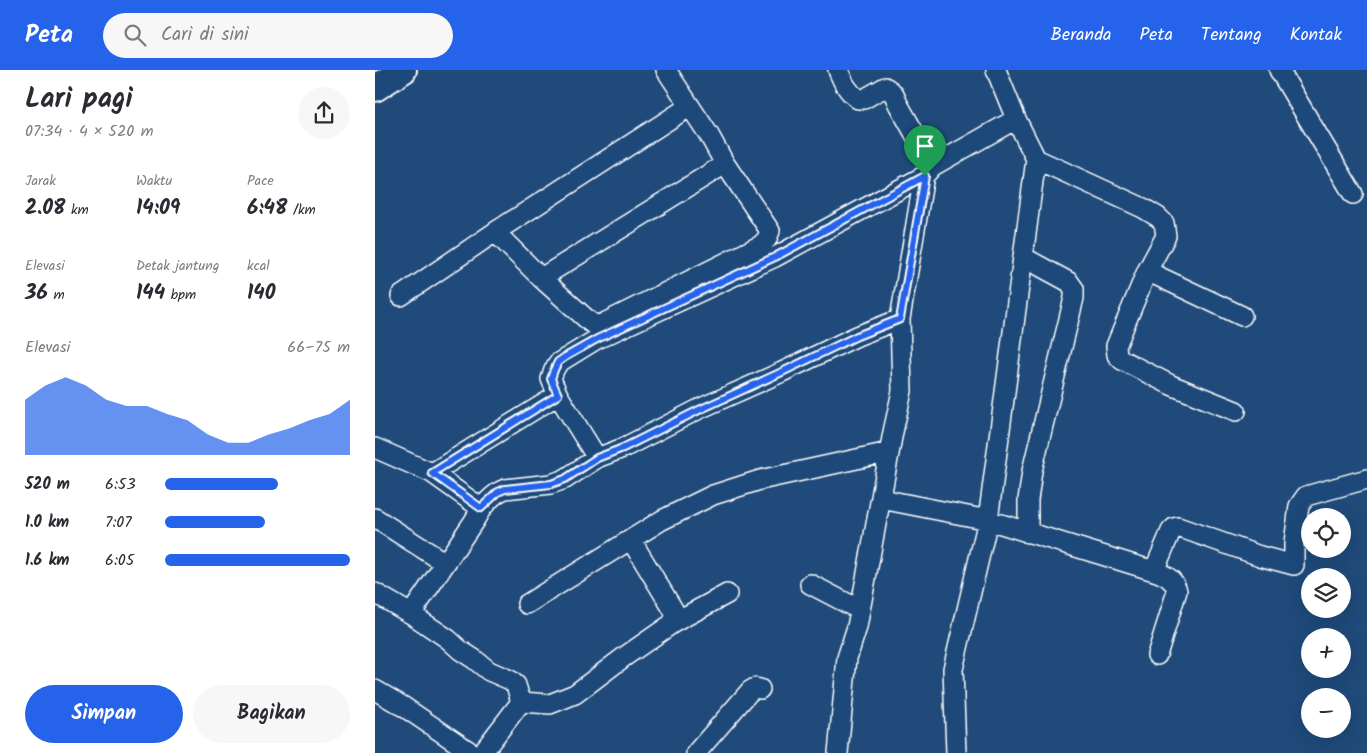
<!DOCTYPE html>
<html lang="id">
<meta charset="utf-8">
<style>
:root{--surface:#fff;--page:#f7f7f7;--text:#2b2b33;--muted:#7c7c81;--accent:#2563eb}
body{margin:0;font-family:Kalam,sans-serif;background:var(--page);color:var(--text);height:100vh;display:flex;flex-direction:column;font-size:19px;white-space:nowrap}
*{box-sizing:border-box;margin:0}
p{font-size:16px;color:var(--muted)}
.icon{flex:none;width:28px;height:28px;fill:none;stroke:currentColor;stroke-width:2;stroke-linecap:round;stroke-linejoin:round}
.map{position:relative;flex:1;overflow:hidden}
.sheet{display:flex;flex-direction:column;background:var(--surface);width:375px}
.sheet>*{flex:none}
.controls{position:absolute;left:926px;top:438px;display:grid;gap:10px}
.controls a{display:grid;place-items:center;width:50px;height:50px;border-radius:50%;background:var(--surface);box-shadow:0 5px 20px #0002;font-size:25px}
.pin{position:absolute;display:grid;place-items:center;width:42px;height:42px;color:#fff;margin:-51px -21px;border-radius:50% 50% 50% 0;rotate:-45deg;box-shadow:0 0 5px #0007}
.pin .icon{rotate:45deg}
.round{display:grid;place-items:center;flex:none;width:52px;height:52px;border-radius:26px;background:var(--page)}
.head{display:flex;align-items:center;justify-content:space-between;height:85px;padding:0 25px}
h1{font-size:28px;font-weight:800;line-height:38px}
.figures{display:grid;grid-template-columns:repeat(3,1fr);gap:8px;height:85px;padding:5px 25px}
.figures div{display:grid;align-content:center}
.figures b{font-size:21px;font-weight:800}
.figures small{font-size:14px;font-weight:400}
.figures p{font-size:14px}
.chart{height:140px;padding:10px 25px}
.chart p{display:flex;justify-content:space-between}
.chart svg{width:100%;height:90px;margin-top:5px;fill:var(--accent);opacity:.7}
.button{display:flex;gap:10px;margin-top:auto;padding:10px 25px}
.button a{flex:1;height:58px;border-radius:30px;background:var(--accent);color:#fff;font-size:20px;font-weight:800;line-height:58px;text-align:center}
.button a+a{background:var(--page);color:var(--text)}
ul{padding:0 25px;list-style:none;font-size:16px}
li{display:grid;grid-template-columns:80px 60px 1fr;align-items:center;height:38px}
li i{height:12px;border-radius:6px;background:var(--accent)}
header{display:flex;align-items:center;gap:30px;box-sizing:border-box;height:70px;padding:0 25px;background:var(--accent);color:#fff}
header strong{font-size:24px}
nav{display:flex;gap:28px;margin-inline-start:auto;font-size:18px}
.search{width:350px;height:45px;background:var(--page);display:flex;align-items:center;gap:12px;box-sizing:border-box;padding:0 18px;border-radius:28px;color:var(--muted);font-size:19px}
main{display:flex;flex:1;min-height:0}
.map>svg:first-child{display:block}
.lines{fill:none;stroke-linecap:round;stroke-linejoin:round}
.street-casing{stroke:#fff;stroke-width:22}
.secondary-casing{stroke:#fff;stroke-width:30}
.street{stroke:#1f4a7a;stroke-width:19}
.secondary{stroke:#1f4a7a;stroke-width:26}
.route-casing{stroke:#fff;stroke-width:10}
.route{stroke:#2563eb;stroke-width:6}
</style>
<header>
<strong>Peta</strong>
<div class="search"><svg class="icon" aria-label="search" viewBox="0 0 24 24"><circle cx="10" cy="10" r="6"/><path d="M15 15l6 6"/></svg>Cari di sini</div>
<nav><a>Beranda</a><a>Peta</a><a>Tentang</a><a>Kontak</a></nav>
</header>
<main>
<section class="sheet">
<div class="head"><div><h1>Lari pagi</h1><p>07:34 · 4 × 520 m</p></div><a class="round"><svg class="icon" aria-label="share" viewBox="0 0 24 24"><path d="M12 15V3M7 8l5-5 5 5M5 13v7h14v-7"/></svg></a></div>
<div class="figures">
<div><p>Jarak</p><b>2.08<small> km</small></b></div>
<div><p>Waktu</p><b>14:09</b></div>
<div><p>Pace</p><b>6:48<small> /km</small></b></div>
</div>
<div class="figures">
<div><p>Elevasi</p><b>36<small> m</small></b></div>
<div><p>Detak jantung</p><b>144<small> bpm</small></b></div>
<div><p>kcal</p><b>140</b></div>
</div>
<div class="chart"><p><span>Elevasi</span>66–75 m</p>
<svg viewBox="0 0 160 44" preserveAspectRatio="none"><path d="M0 44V17L10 10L20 6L30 10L40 17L50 20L60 20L70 24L80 27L90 34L100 38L110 38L120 34L130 31L140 27L150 24L160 17V44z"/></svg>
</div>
<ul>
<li><b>520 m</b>6:53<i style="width:61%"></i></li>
<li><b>1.0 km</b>7:07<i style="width:54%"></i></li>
<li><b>1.6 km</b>6:05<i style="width:100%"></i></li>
</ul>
<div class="button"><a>Simpan</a><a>Bagikan</a></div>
</section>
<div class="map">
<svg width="992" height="683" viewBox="0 0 992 683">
<rect width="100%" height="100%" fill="#1f4a7a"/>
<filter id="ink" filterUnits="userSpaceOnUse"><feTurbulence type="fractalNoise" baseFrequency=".02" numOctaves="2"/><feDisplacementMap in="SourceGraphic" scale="10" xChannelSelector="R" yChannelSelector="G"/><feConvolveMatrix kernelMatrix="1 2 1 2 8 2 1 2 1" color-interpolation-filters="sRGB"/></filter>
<g filter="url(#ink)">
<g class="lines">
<g class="street-casing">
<path id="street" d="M 463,0 C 468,12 472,21 483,29 L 489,29 L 510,17 C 518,21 520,26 523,34 L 558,96
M 621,0 L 641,49 L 661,89 L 768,138 L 783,147 L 789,153 L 791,166 L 772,201 L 741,276 L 742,285 L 747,290 L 796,315 L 861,341
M 904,0 L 978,124
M 120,162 L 166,208 L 215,252 L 221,255 L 227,254 L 386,175 L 392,169 L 395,161 L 350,94 L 334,65 L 291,0
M 648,187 L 694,212 L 699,219 L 699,228 L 657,401 L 653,430 L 653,463
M 772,201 L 867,246
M 166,208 L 350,94
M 26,226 L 120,162 L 315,36
M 0,378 L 57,403 L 106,438
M 222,388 L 183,325 L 176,309 L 179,300 L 183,293 L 222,269 L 400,187 L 549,106 L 558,96 L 641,49
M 57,403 L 183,325
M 506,429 L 613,450 L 779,501 L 796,461 L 799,458 L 803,457 L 885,486 L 919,495 L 919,473 L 924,436 L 931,426 L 992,409
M 0,448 L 64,489 L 72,489
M 256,470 L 299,541 L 300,545 L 298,553
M 779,501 C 789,504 800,509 802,521 L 782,585
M 435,514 L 485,540
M 0,523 L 36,544 L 73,569 L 85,580 L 99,589 L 114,601 L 135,610 L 141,615 L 146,632
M 152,534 L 287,450 L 338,425 L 385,410 L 514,382
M 36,544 L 99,451 C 106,438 115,425 130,419 L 176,414 L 190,409 L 222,388 L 248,378 L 324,339 L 407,302 L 482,266 L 525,249
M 0,620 L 29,637 L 97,683
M 146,632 L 175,634 L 200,624 L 249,587 L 298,553 L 352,524
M 107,683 L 146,632
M 321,683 L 375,621 L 380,618 L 385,619
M 463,683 L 472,588 L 482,557 L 518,362 L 527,321 L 525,249 L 549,106
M 581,683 L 578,599 L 613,450 L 661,89"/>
</g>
<g class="secondary-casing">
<path id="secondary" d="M 0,18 L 28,0"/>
</g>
<use href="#street" class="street"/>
<use href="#secondary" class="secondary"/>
</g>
</g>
<g class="lines" filter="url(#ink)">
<g class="route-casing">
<path id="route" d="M 550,106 L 525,249 L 482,266 L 407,302 L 324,340 L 248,378 L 222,388 L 190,409 L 176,414 L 130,419 L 123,422 L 106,438 L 57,403 L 183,325 L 176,309 L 179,300 L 183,292 L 190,287 L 222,269 L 400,187 Z"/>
</g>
<use href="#route" class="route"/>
</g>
</svg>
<div class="controls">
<a><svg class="icon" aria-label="locate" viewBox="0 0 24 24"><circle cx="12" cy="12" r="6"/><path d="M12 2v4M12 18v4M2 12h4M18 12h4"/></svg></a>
<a><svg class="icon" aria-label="layers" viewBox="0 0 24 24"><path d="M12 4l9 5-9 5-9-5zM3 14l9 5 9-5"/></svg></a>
<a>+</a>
<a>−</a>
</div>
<div class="pin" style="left:550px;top:106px;background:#1e9e55"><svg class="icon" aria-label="arrive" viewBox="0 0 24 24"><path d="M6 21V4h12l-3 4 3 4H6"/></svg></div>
</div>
</main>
